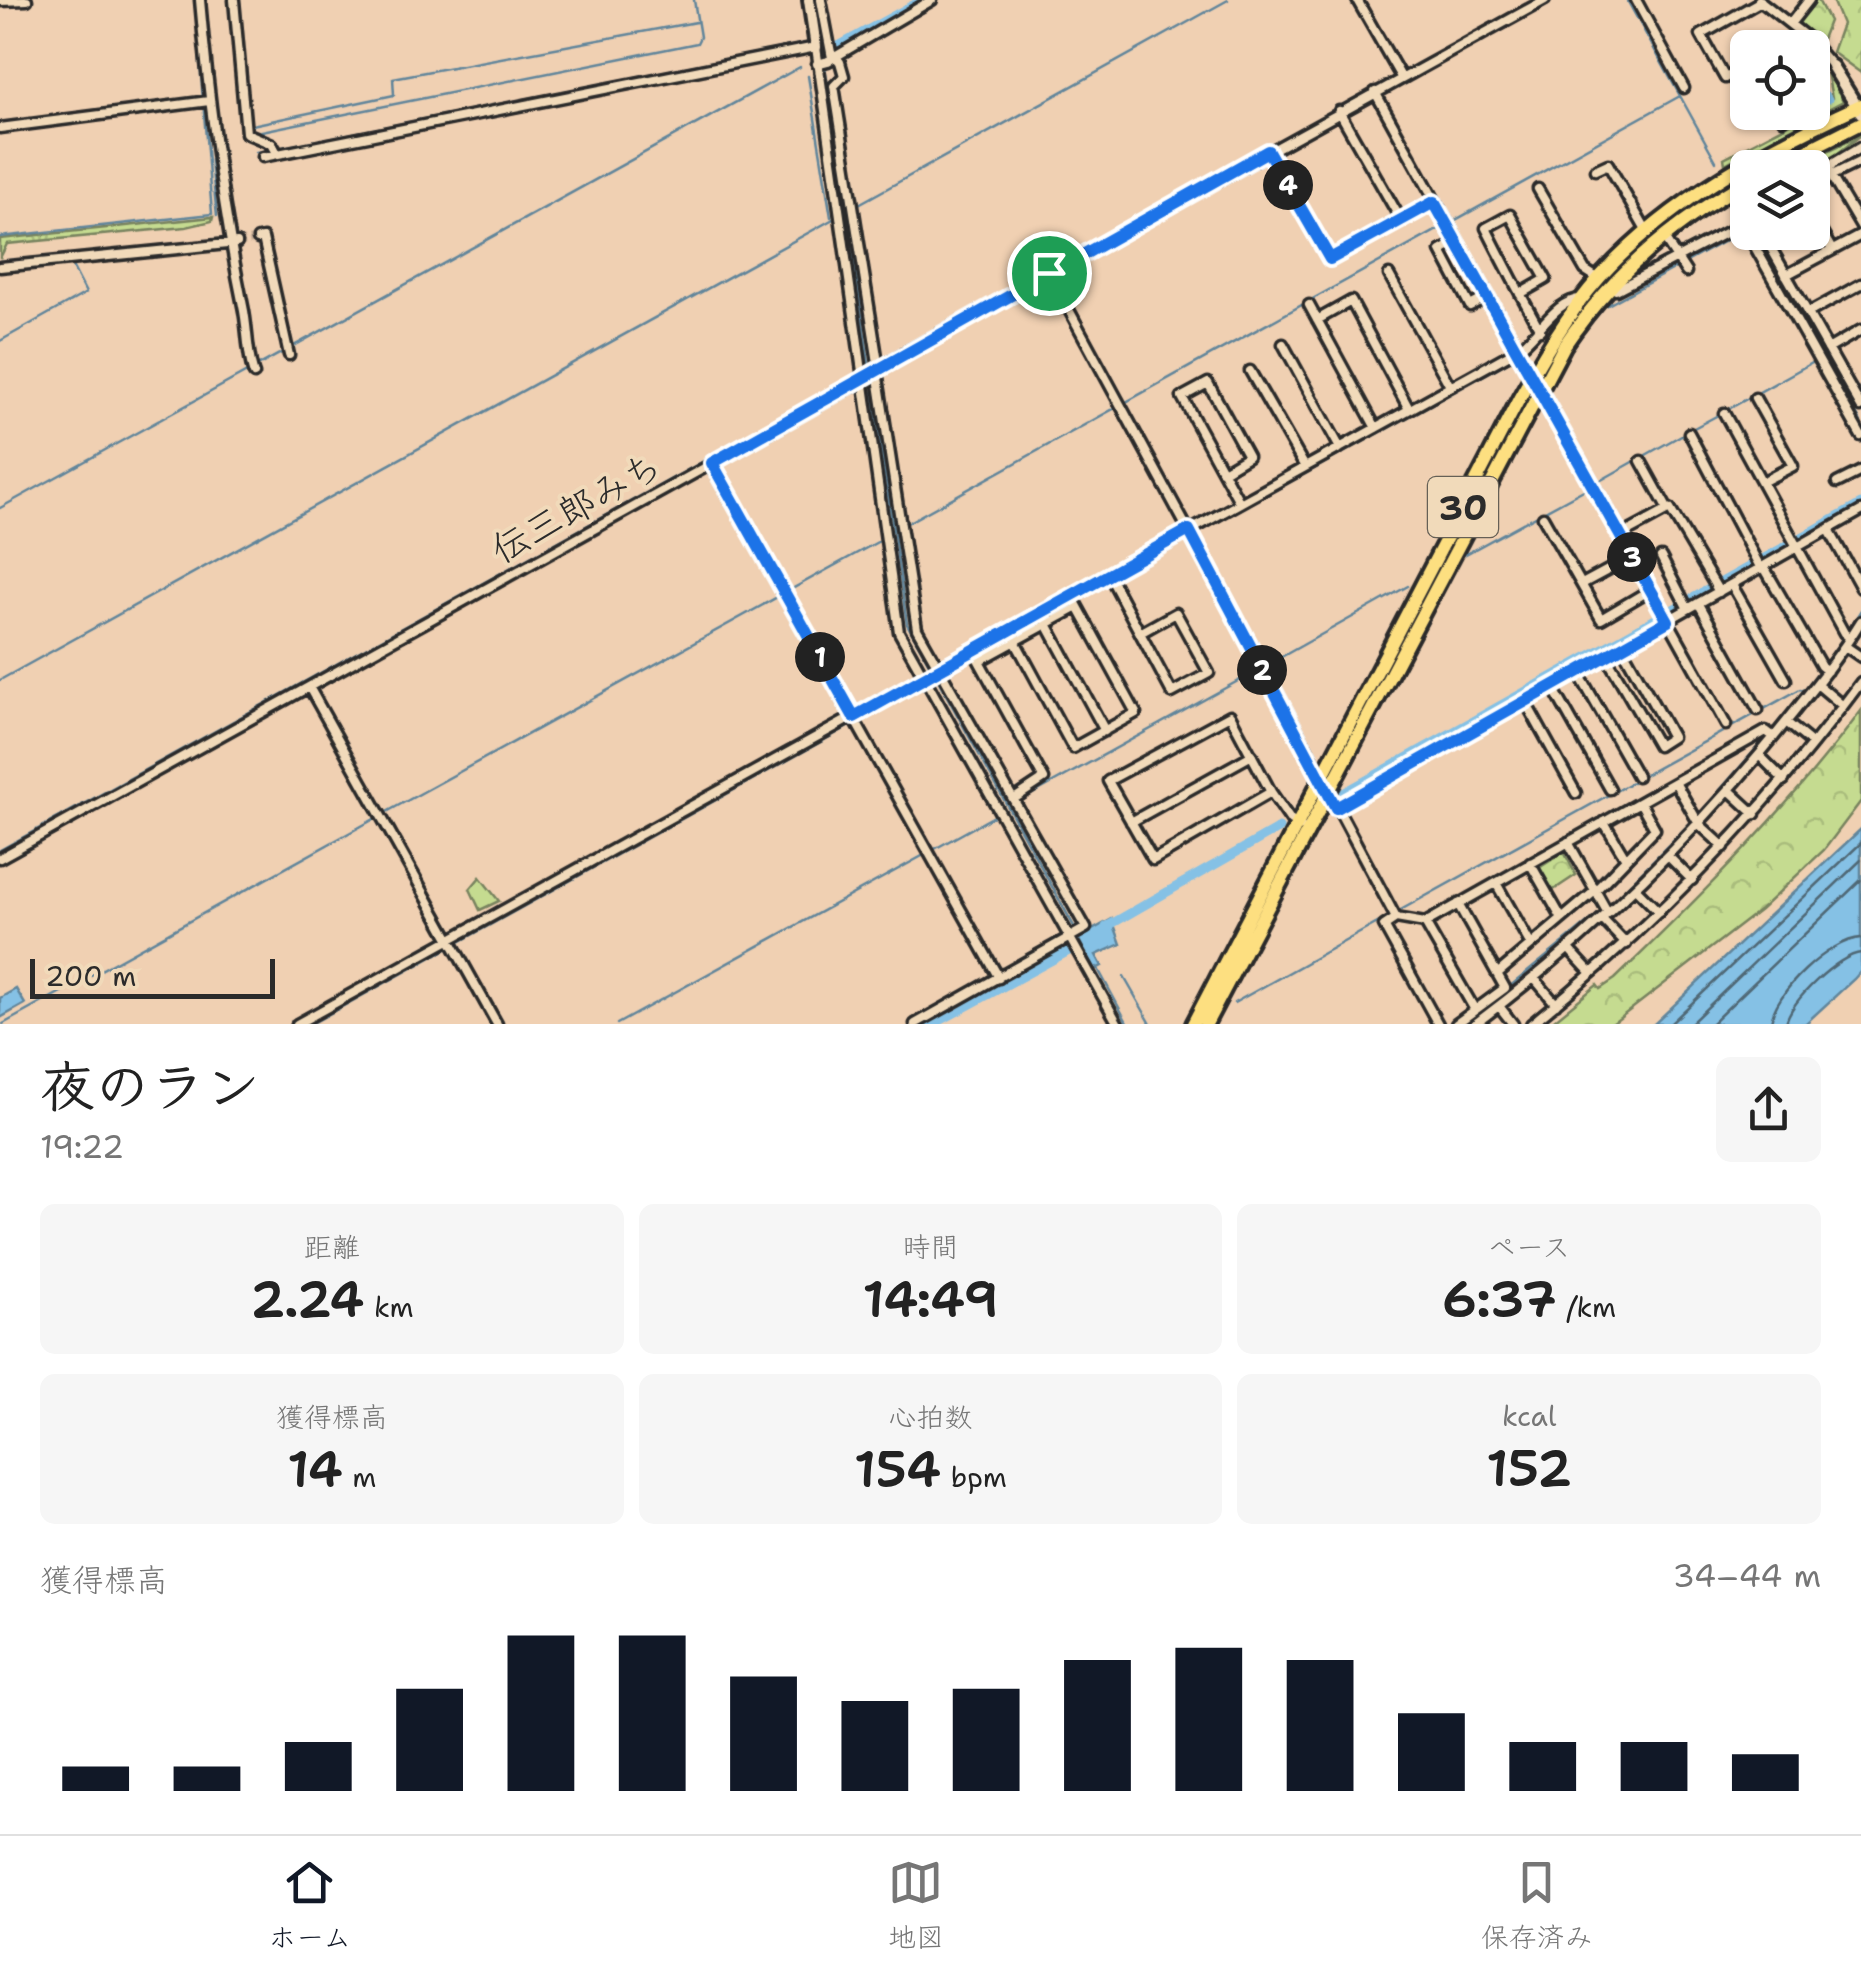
<!DOCTYPE html>
<html lang="ja">
<meta charset="utf-8">
<style>
:root{--surface:#fff;--page:#f6f6f6;--text:#222;--muted:#767676;--line:#e0e0e0;--accent:#111827}
body{margin:0;font-family:"Shantell Sans","Klee One",sans-serif;background:var(--page);color:var(--text);height:100vh;display:flex;flex-direction:column;font-size:38px;white-space:nowrap}
*{box-sizing:border-box;margin:0}
p{font-size:32px;color:var(--muted)}
.icon{flex:none;width:55px;height:55px;fill:none;stroke:currentColor;stroke-width:2;stroke-linecap:round;stroke-linejoin:round}
.map{position:relative;height:1024px;overflow:hidden}
.drawer{display:flex;flex-direction:column;background:var(--surface);flex:1}
.drawer>*{flex:none}
.buttons{position:absolute;left:1730px;top:30px;display:grid;gap:20px}
.buttons a{display:grid;place-items:center;width:100px;height:100px;border-radius:15px;background:var(--surface);box-shadow:0 2px 8px #0004;font-size:50px}
.scale{position:absolute;left:30px;bottom:25px;width:245px;box-sizing:border-box;padding-left:10px;border:5px solid #2b2b2b;border-top:0;font-size:28px;line-height:35px;white-space:nowrap;color:#2b2b2b;-webkit-text-stroke:8px #f1daba;paint-order:stroke}
.pin{position:absolute;display:grid;place-items:center;width:85px;height:85px;color:#fff;margin:-42px;border:5px solid #fff;border-radius:50%;box-shadow:0 2px 10px #0007}
.km{position:absolute;width:50px;height:50px;margin:-25px;border-radius:50%;background:#222;color:#fff;font-size:28px;line-height:50px;text-align:center}
.round{display:grid;place-items:center;flex:none;width:105px;height:105px;border-radius:15px;background:var(--page)}
.overview{display:flex;align-items:center;justify-content:space-between;height:170px;padding:0 40px}
h1{font-size:55px;font-weight:600;line-height:75px}
.metrics{display:grid;grid-template-columns:repeat(3,1fr);gap:15px;height:170px;padding:10px 40px}
.metrics div{display:grid;align-content:center;border-radius:15px;background:var(--page);text-align:center}
.metrics b{font-size:50px;font-weight:600}
.metrics small{font-size:28px;font-weight:400}
.metrics p{font-size:28px}
.chart{height:280px;padding:20px 40px}
.chart p{display:flex;justify-content:space-between}
.chart svg{width:100%;height:180px;margin-top:10px;stroke:var(--accent);stroke-width:6}
.tab-bar{display:flex;justify-content:space-around;align-items:center;height:140px;border-top:2px solid var(--line);background:var(--surface);font-size:28px;color:var(--muted)}
.tab-bar a{display:grid;justify-items:center;gap:5px}
.tab-bar .active{color:var(--accent)}
.map>svg:first-child{display:block}
.grass{fill:url(#grass-tufts);stroke:#78835e;stroke-width:2.5}
.park{fill:url(#park-crowns);stroke:#78835e;stroke-width:2.5}
.water{fill:#85c1e5;stroke:#61859b;stroke-width:2.5}
.lines{fill:none;stroke-linecap:round;stroke-linejoin:round}
.shore{stroke:#4f6775;stroke-width:2.5}
.stream{stroke:#61859b;stroke-width:2.5}
.canal{stroke:#85c1e5;stroke-width:9}
.river{stroke:#85c1e5;stroke-width:15}
.street-tunnel{stroke:#c9af97;stroke-width:8;stroke-dasharray:8 4;stroke-linecap:butt}
.street-casing{stroke:#2b2b2b;stroke-width:15}
.secondary-casing{stroke:#2b2b2b;stroke-width:18}
.highway-casing{stroke:#2b2b2b;stroke-width:20}
.street{stroke:#f1daba;stroke-width:8}
.secondary{stroke:#f1daba;stroke-width:10}
.highway{stroke:#fddf80;stroke-width:12}
.route-casing{stroke:#fff;stroke-width:20}
.route{stroke:#1a73e8;stroke-width:12}
.labels{text-anchor:middle;dominant-baseline:central;stroke-width:8;stroke-linejoin:round;paint-order:stroke}
.shield{fill:#f1daba;stroke:#666056;stroke-width:2.5}
.shield-label{font-size:35px;font-weight:bold;fill:#2b2b2b}
.street-label{font-size:38px;fill:#2b2b2b;stroke:#f1daba}
</style>
<div class="map">
<svg width="1861" height="1024" viewBox="0 0 1861 1024">
<defs>
<pattern id="grass-tufts" width="24" height="20" patternUnits="userSpaceOnUse" patternTransform="scale(2.5)"><rect width="24" height="20" fill="#c5db90"/><path d="M3 7l-1-3M5 7V3M7 7l1-3M15 17l-1-3M17 17v-4M19 17l1-3" fill="none" stroke="#a9bc7c"/></pattern>
<pattern id="park-crowns" width="20" height="18" patternUnits="userSpaceOnUse" patternTransform="scale(2.5)"><rect width="20" height="18" fill="#c5db90"/><path d="M2 6a3 3 0 1 1 6 0M12 15a3 3 0 1 1 6 0" fill="none" stroke="#a9bc7c"/></pattern>
</defs>
<rect width="100%" height="100%" fill="#f0d0b2"/>
<filter id="ink" filterUnits="userSpaceOnUse"><feTurbulence type="fractalNoise" baseFrequency=".01" numOctaves="2"/><feDisplacementMap in="SourceGraphic" scale="20" xChannelSelector="R" yChannelSelector="G"/><feConvolveMatrix kernelMatrix="1 2 1 2 8 2 1 2 1" color-interpolation-filters="sRGB"/></filter>
<g filter="url(#ink)">
<path class="grass" d="M 1826,67 L 1843,101 L 1725,164 L 1724,158 L 1812,112 L 1832,98 Z
M 1861,135 L 1832,158 L 1813,180 L 1812,168 L 1794,167 Z
M 213,217 L 212,221 L 186,227 L 7,244 L 0,258 L 0,239 Z
M 480,877 L 499,901 L 480,910 L 470,889 Z"/>
<path class="park" d="M 1812,0 L 1818,0 L 1829,21 L 1821,42 L 1797,21 Z
M 1832,0 L 1861,0 L 1861,73 L 1832,52 L 1842,24 Z
M 1861,711 L 1861,801 L 1824,850 L 1760,910 L 1612,1024 L 1549,1024 L 1597,985 L 1600,989 L 1615,979 C 1703,894 1788,809 1861,711 Z
M 1564,852 L 1576,875 L 1552,891 L 1539,868 Z"/>
<path class="water" d="M 1861,829 L 1861,971 L 1854,979 L 1805,1024 L 1654,1024 Z
M 1112,919 L 1121,944 L 1096,955 L 1102,966 L 1094,970 L 1078,938 Z
M 16,989 L 25,1004 L 0,1018 L 0,998 Z"/>
<g class="lines">
<path class="shore" d="M 1670,1024 L 1861,843
M 1690,1024 L 1861,860
M 1711,1024 L 1861,880
M 1771,1024 C 1772,993 1831,939 1861,938
M 1786,1024 C 1788,1002 1840,954 1861,953"/>
<path class="stream" d="M 816,0 L 824,58
M 1627,0 L 1716,161
M 825,66 L 870,370
M 1404,71 L 1535,0
M 808,76 L 831,217
M 0,123 L 201,97
M 252,125 L 394,95 L 393,78 L 696,22
M 252,133 L 697,43 L 700,37 L 694,0
M 278,148 L 806,43
M 256,152 L 270,150
M 211,160 L 217,216
M 1739,203 L 1748,218
M 857,205 L 1228,0
M 1755,232 L 1861,422
M 0,237 L 212,214 L 195,0
M 0,261 L 212,241
M 1606,306 L 1745,230
M 0,341 L 86,293 L 71,264
M 881,360 L 1396,76
M 873,392 L 907,624 L 1076,930
M 1727,410 L 1813,362
M 1692,429 L 1720,414
M 1596,483 L 1685,433
M 0,508 L 800,67
M 907,523 L 1680,96
M 1464,555 L 1589,487
M 1078,599 L 1510,361
M 1048,616 L 1071,603
M 1848,631 L 1861,610
M 1825,664 L 1843,638
M 1267,665 L 1408,586
M 947,672 L 1041,620
M 0,680 L 835,218
M 1772,730 L 1820,670
M 1020,801 L 1258,670
M 383,814 L 881,540
M 0,850 L 854,378
M 931,851 L 996,815
M 1608,906 L 1699,814 L 1767,736
M 1397,912 L 1800,689 L 1804,690
M 1061,951 L 1072,952
M 1097,967 L 1128,1024
M 1124,977 L 1151,1024
M 1234,1003 L 1390,916
M 3,1024 L 376,818
M 311,1024 L 922,686
M 617,1024 L 924,855
M 1464,1024 L 1602,911"/>
<path class="canal" d="M 1809,48 L 1810,46
M 824,54 L 922,0
M 1812,82 L 1828,99
M 1338,796 L 1861,504
M 1106,927 L 1279,828"/>
<path class="river" d="M 928,1024 L 1072,946"/>
<path class="street-tunnel" d="M 237,243 L 258,239"/>
<g class="street-casing">
<path id="street" d="M 200,0 C 209,104 222,204 243,306 C 248,328 247,356 254,374
M 234,0 L 246,133 L 272,144 L 277,153
M 821,0 L 832,58
M 1357,0 L 1401,77
M 1636,0 L 1684,88
M 1759,0 L 1809,39 L 1832,66
M 0,1 L 27,0
M 1790,24 L 1809,0
M 835,56 L 840,62 L 844,76 L 834,86 L 879,369
M 817,64 L 828,61 L 932,0
M 1748,66 L 1725,78 L 1701,35 L 1761,1
M 1375,92 L 1532,376
M 1780,112 L 1783,119
M 0,128 L 209,101
M 1268,151 L 1330,259 L 1401,220 L 1339,111
M 263,157 L 816,47 L 899,632 L 1118,1024
M 1595,170 L 1608,164 L 1648,234
M 1831,176 L 1861,227
M 1818,182 L 1834,163 L 1861,147
M 1812,185 L 1861,161
M 1538,189 L 1585,270 L 1599,279
M 1812,215 L 1832,250
M 1401,220 L 1434,202
M 1742,224 L 1861,436
M 1762,232 L 1861,407
M 1664,238 L 1686,272
M 258,239 L 263,238 L 289,355
M 1457,242 L 1441,251 L 1470,306 L 1487,297
M 0,267 L 237,243
M 1049,273 L 1323,779
M 1389,275 L 1450,386
M 1786,275 L 1861,235
M 1611,287 L 1616,290 L 1748,221
M 1520,294 L 1546,279 L 1510,215 L 1486,228 C 1503,262 1521,296 1540,330
M 1309,305 L 1376,428
M 1808,313 L 1861,284
M 1317,320 L 1351,301 L 1409,409
M 1283,344 L 1340,448
M 1828,349 L 1861,330
M 877,371 L 917,629 L 1086,928 L 915,1024
M 1250,371 L 1305,467
M 1539,388 L 1726,725
M 1755,398 L 1793,466 L 1762,482
M 1724,413 L 1844,633 L 1850,638
M 1689,433 L 1761,569
M 1641,461 L 1668,510
M 711,463 L 999,978
M 1223,471 L 1248,456 L 1208,383 L 1182,397 L 1240,503
M 1837,483 L 1861,471
M 1543,517 L 1601,619 L 1650,590
M 1829,530 L 1861,588
M 1620,536 L 1670,509 L 1719,592
M 1661,557 L 1688,609
M 1764,567 L 1821,666 L 1827,671
M 1109,575 L 1172,693 L 1209,673 L 1176,613 L 1140,633
M 1582,584 L 1632,557
M 1732,585 L 1786,680
M 1699,604 L 1758,710
M 1041,613 L 1105,731
M 1009,630 L 1073,748 L 1136,713 L 1072,596
M 1845,646 L 1861,657
M 973,650 L 1044,779 L 1014,799
M 1606,656 L 1658,746 L 1672,737 L 1622,647
M 979,661 L 1078,607
M 1578,672 L 1637,776
M 1817,684 L 1843,706
M 1552,686 L 1610,789
M 309,687 L 497,1024
M 1525,701 L 1576,793
M 1230,715 L 1271,792 L 1153,860 L 1108,781 Z
M 1786,722 L 1813,744
M 1759,755 L 1784,780
M 1676,784 L 1699,824 L 1724,847
M 1729,790 L 1755,814
M 1271,792 L 1291,821 L 1301,826
M 1329,792 L 1396,918
M 1336,808 L 1861,511
M 1131,822 L 1252,755
M 1604,822 L 1626,859
M 1568,842 L 1608,913
M 1668,856 L 1692,880
M 0,858 L 863,380 L 901,355 L 1545,0
M 1530,863 L 1562,919
M 1496,883 L 1531,945
M 1635,888 L 1659,912
M 1602,919 L 1626,944
M 1425,923 L 1766,731 L 1774,737
M 1569,949 L 1591,973
M 1497,974 L 1595,891 L 1655,829 L 1640,802
M 1534,978 L 1556,1004
M 1499,1006 L 1513,1024
M 297,1024 L 1517,350 C 1538,335 1557,298 1582,299
M 1438,1024 L 1384,926 L 1396,918 L 1425,923 L 1475,1010
M 1456,1024 L 1505,988 L 1458,904
M 1475,1024 C 1588,939 1689,841 1778,732 C 1807,696 1837,660 1861,621
M 1531,1024 C 1655,924 1766,810 1861,682"/>
</g>
<g class="secondary-casing">
<path id="secondary" d="M 809,0 L 816,47
M 1832,66 L 1861,113"/>
</g>
<g class="highway-casing">
<path id="highway" d="M 1772,168 L 1861,123
M 1193,1024 L 1519,399 C 1543,356 1567,314 1600,277 C 1670,199 1767,148 1861,105
M 1206,1024 L 1564,346 C 1611,276 1674,222 1748,181"/>
</g>
<use href="#street" class="street"/>
<use href="#secondary" class="secondary"/>
<use href="#highway" class="highway"/>
</g>
</g>
<g class="lines" filter="url(#ink)">
<g class="route-casing">
<path id="route" d="M 1268,151 L 1330,259 L 1434,202 L 1668,621 L 1336,808 L 1189,530 L 854,717 L 712,463 Z"/>
</g>
<use href="#route" class="route"/>
</g>
<g class="labels">
<rect class="shield" x="1428" y="477" width="70" height="60" rx="8"/>
<g class="shield-label">
<text x="1463" y="507">30</text>
</g>
<g class="street-label">
<text transform="translate(576 507) rotate(-29)">伝三郎みち</text>
</g>
</g>
</svg>
<div class="buttons">
<a><svg class="icon" aria-label="locate" viewBox="0 0 24 24"><circle cx="12" cy="12" r="6"/><path d="M12 2v4M12 18v4M2 12h4M18 12h4"/></svg></a>
<a><svg class="icon" aria-label="layers" viewBox="0 0 24 24"><path d="M12 4l9 5-9 5-9-5zM3 14l9 5 9-5"/></svg></a>
</div>
<div class="scale">200 m</div>
<div class="pin" style="left:1049px;top:273px;background:#1e9e55"><svg class="icon" aria-label="arrive" viewBox="0 0 24 24"><path d="M6 21V4h12l-3 4 3 4H6"/></svg></div>
<b class="km" style="left:820px;top:657px">1</b>
<b class="km" style="left:1262px;top:670px">2</b>
<b class="km" style="left:1632px;top:557px">3</b>
<b class="km" style="left:1288px;top:185px">4</b>
</div>
<section class="drawer">
<div class="overview"><div><h1>夜のラン</h1><p>19:22</p></div><a class="round"><svg class="icon" aria-label="share" viewBox="0 0 24 24"><path d="M12 15V3M7 8l5-5 5 5M5 13v7h14v-7"/></svg></a></div>
<div class="metrics">
<div><p>距離</p><b>2.24<small> km</small></b></div>
<div><p>時間</p><b>14:49</b></div>
<div><p>ペース</p><b>6:37<small> /km</small></b></div>
</div>
<div class="metrics">
<div><p>獲得標高</p><b>14<small> m</small></b></div>
<div><p>心拍数</p><b>154<small> bpm</small></b></div>
<div><p>kcal</p><b>152</b></div>
</div>
<div class="chart"><p><span>獲得標高</span>34–44 m</p>
<svg viewBox="0 0 160 44" preserveAspectRatio="none"><path d="M5 44V38M15 44V38M25 44V32M35 44V19M45 44V6M55 44V6M65 44V16M75 44V22M85 44V19M95 44V12M105 44V9M115 44V12M125 44V25M135 44V32M145 44V32M155 44V35"/></svg>
</div>
</section>
<nav class="tab-bar">
<a class="active"><svg class="icon" aria-label="home" viewBox="0 0 24 24"><path d="M3 11l9-7 9 7M6 9v11h12V9"/></svg>ホーム</a>
<a><svg class="icon" aria-label="map" viewBox="0 0 24 24"><path d="M3 6l6-2 6 2 6-2v14l-6 2-6-2-6 2zM9 4v14M15 6v14"/></svg>地図</a>
<a><svg class="icon" aria-label="saved" viewBox="0 0 24 24"><path d="M7 4h10v16l-5-4-5 4z"/></svg>保存済み</a>
</nav>
